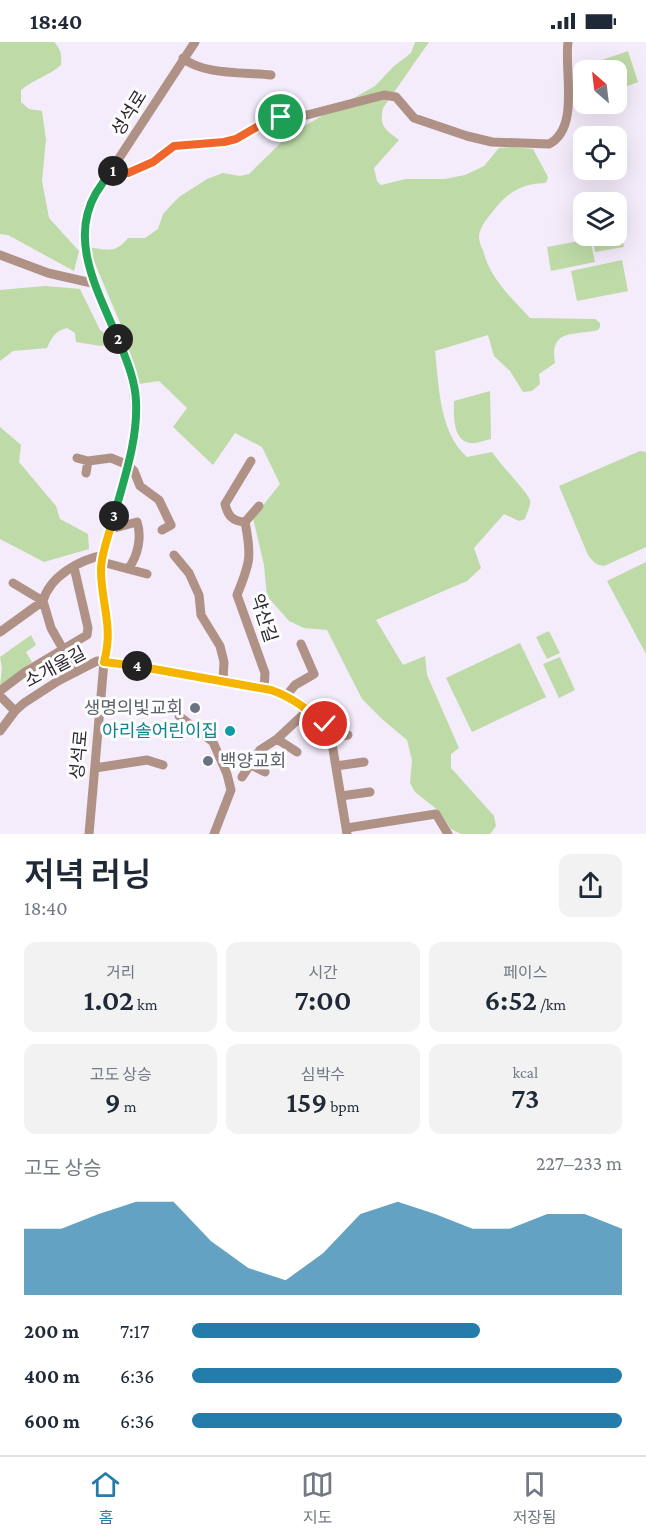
<!DOCTYPE html>
<html lang="ko">
<meta charset="utf-8">
<style>
:root{--surface:#fff;--page:#f2f2f3;--text:#1f2937;--muted:#747a83;--line:#e0e1e3;--accent:#237caa}
body{margin:0;font-family:"Crimson Pro","Noto Sans KR",serif;background:var(--page);color:var(--text);height:100vh;display:flex;flex-direction:column;font-size:22px;white-space:nowrap}
*{box-sizing:border-box;margin:0}
p{font-size:20px;color:var(--muted)}
.icon{flex:none;width:33px;height:33px;fill:none;stroke:currentColor;stroke-width:2;stroke-linecap:round;stroke-linejoin:round}
.map{position:relative;height:792px;overflow:hidden}
.side{display:flex;flex-direction:column;background:var(--surface);flex:1}
.side>*{flex:none}
.needle{width:39px;rotate:332deg}
.tools{position:absolute;left:573px;top:18px;display:grid;gap:12px}
.tools a{display:grid;place-items:center;width:54px;height:54px;border-radius:12px;background:var(--surface);box-shadow:0 6px 24px #0002;font-size:30px}
.pin{position:absolute;display:grid;place-items:center;width:51px;height:51px;color:#fff;margin:-26px;border:3px solid #fff;border-radius:50%;box-shadow:0 2px 6px #0007}
.km{position:absolute;width:30px;height:30px;margin:-15px;border-radius:50%;background:#222;color:#fff;font-size:16px;line-height:30px;text-align:center}
.round{display:grid;place-items:center;flex:none;width:63px;height:63px;border-radius:12px;background:var(--page)}
.overview{display:flex;align-items:center;justify-content:space-between;height:102px;padding:0 24px}
h1{font-size:33px;font-weight:600;line-height:45px}
.figures{display:grid;grid-template-columns:repeat(3,1fr);gap:9px;height:102px;padding:6px 24px}
.figures div{display:grid;align-content:center;border-radius:12px;background:var(--page);text-align:center}
.figures b{font-size:30px;font-weight:600}
.figures small{font-size:16px;font-weight:400}
.figures p{font-size:16px}
.chart{height:168px;padding:12px 24px}
.chart p{display:flex;justify-content:space-between}
.chart svg{width:100%;height:108px;margin-top:6px;fill:var(--accent);opacity:.7}
ul{padding:0 24px;list-style:none;font-size:20px}
li{display:grid;grid-template-columns:96px 72px 1fr;align-items:center;height:45px}
li i{height:15px;border-radius:8px;background:var(--accent)}
.status{display:flex;justify-content:space-between;align-items:center;height:42px;padding:0 30px;background:var(--surface);direction:ltr}
.status svg{height:16px;fill:currentColor}
.tabs{display:flex;justify-content:space-around;align-items:center;height:84px;border-top:2px solid var(--line);background:var(--surface);font-size:16px;color:var(--muted)}
.tabs a{display:grid;justify-items:center;gap:3px}
.tabs .on{color:var(--accent)}
.map>svg:first-child{display:block}
.green{fill:#bedaa7}
.lines{fill:none;stroke-linecap:round;stroke-linejoin:round}
.minor{stroke:#af9186;stroke-width:9}
.split-1-casing{stroke:#fff;stroke-width:12}
.split-2-casing{stroke:#fff;stroke-width:12}
.split-3-casing{stroke:#fff;stroke-width:12}
.split-4-casing{stroke:#fff;stroke-width:12}
.split-5-casing{stroke:#fff;stroke-width:12}
.split-1{stroke:#f0652b;stroke-width:8}
.split-2{stroke:#22a559;stroke-width:8}
.split-3{stroke:#22a559;stroke-width:8}
.split-4{stroke:#f5b400;stroke-width:8}
.split-5{stroke:#f5b400;stroke-width:8}
.worship-dot{fill:#6b7280;stroke:#fdfdfd;stroke-width:2}
.culture-dot{fill:#0f9aa8;stroke:#fdfdfd;stroke-width:2}
.labels{text-anchor:middle;dominant-baseline:central;stroke-width:6;stroke-linejoin:round;paint-order:stroke}
.street-label{font-size:18px;fill:#2d2731;stroke:#fdfdfd}
.worship-label{font-size:18px;fill:#5b616d;stroke:#fdfdfd;text-anchor:end}
.culture-label{font-size:18px;fill:#0d838f;stroke:#fdfdfd;text-anchor:end}
</style>
<div class="status"><b>18:40</b><svg viewBox="0 0 49 12"><path d="M0 12V9h3v3zM5 12V6h3v6zM10 12V3h3v9zM15 12V0h3v12zM26 1h20v11H26zM47 4h2v5h-2z"/></svg></div>
<div class="map">
<svg width="646" height="792" viewBox="0 0 646 792">
<rect width="100%" height="100%" fill="#f4ebfb"/>
<path class="green" d="M 0,0 L 54,0 C 61,7 62,14 61,23 C 49,34 34,37 21,48 L 21,60 L 29,67 L 42,69 L 46,98 L 42,139 L 49,176 L 79,209 L 74,229 L 8,193 L 0,192 Z
M 415,0 L 429,0 L 383,66 C 379,85 385,87 399,98 L 374,126 L 377,139 L 381,143 L 406,137 L 445,137 L 465,133 L 484,124 L 499,106 L 512,105 L 533,107 L 548,135 L 546,141 C 526,141 511,148 498,163 C 491,172 479,184 479,195 C 479,199 481,205 483,208 C 490,237 511,255 530,276 L 595,277 L 600,281 L 600,285 L 598,288 C 574,294 549,286 555,321 L 539,332 L 540,342 L 532,349 L 523,350 L 510,329 L 494,314 L 488,293 L 435,309 C 439,344 439,390 467,415 L 492,410 C 499,421 528,451 530,458 C 531,464 526,472 525,477 L 519,479 L 504,472 L 474,506 L 481,526 L 467,539 L 376,578 L 403,623 L 425,614 L 427,633 L 459,706 L 451,712 L 451,726 L 494,774 L 496,784 L 490,792 L 461,792 L 451,787 L 439,769 L 415,750 L 410,741 L 412,718 L 407,698 L 382,677 L 362,657 L 327,588 L 304,586 L 289,579 L 267,554 L 264,523 L 253,476 L 280,442 L 262,405 L 235,391 L 213,423 L 173,385 L 187,366 L 159,339 L 139,342 L 121,283 L 88,205 C 107,208 115,212 128,196 L 145,196 L 158,187 L 163,172 L 179,155 L 207,137 L 223,131 L 240,134 L 249,132 L 290,92 L 375,44 L 393,25 L 411,11 Z
M 628,9 L 638,40 L 617,48 L 616,28 L 599,28 L 596,20 Z
M 617,172 L 624,205 L 595,210 L 592,194 L 616,194 Z
M 590,197 L 595,220 L 551,229 L 547,205 Z
M 622,218 L 628,249 L 577,259 L 571,229 Z
M 45,244 L 80,247 L 100,288 L 117,300 L 101,304 L 76,300 L 75,291 L 67,286 C 55,289 52,295 47,306 L 13,309 L 0,319 L 0,248 Z
M 490,349 L 491,397 C 485,398 476,402 471,401 C 452,399 454,373 454,359 Z
M 0,385 L 21,403 L 19,420 L 56,464 L 60,477 L 88,492 L 89,507 L 44,520 L 0,497 Z
M 640,409 L 646,410 L 646,505 L 604,524 C 596,523 593,520 588,513 L 559,444 Z
M 646,520 L 646,612 L 607,539 Z
M 549,589 L 560,611 L 547,617 L 536,595 Z
M 31,593 L 36,603 L 26,610 L 32,620 L 0,644 L 2,626 L 0,615 Z
M 520,601 L 546,655 L 472,690 L 446,636 Z
M 560,615 L 575,648 L 559,656 L 543,622 Z"/>
<g class="lines">
<path class="minor" d="M 183,16 C 202,33 245,30 271,33
M 111,129 L 128,131 L 153,120 L 175,104 L 224,100 L 236,97 L 267,79 L 281,75 L 307,73 L 384,53 L 396,55 L 414,76 L 467,94 L 492,100 L 549,102 C 580,86 564,29 568,0
M 0,213 L 48,231 L 96,242
M 77,416 L 88,419 L 111,416 L 128,423 L 134,429 L 140,444 L 159,458 L 171,483 L 162,488
M 251,419 L 225,462 C 228,474 232,479 245,480 L 259,464
M 86,431 L 88,419
M 245,480 C 252,515 250,521 237,553 L 265,631 L 264,647
M 111,487 L 137,480 C 142,495 138,514 128,527
M 174,513 L 189,531 L 199,553 L 201,573 L 220,604 L 224,620 L 223,639
M 102,520 L 147,532
M 13,541 L 43,559 L 51,586 L 76,630
M 0,590 L 43,559 C 50,534 79,518 104,513
M 0,649 L 25,630 L 87,593 L 88,586 L 74,525
M 0,654 L 15,669
M 286,654 L 295,643 L 314,632 L 301,602
M 179,674 L 213,700 L 227,732 L 231,748 L 214,792
M 0,689 L 15,669 L 24,661 L 58,639 L 97,619 L 147,626 L 271,648 C 292,655 319,670 330,689 L 347,792
M 331,696 L 348,693
M 277,697 L 297,710
M 249,722 L 265,730
M 336,724 L 364,720
M 95,726 L 147,718 L 163,723
M 242,735 L 260,708 L 277,697 L 308,668
M 341,754 L 370,750
M 347,786 L 436,772 L 448,792
M 89,792 L 104,620 C 115,584 99,560 101,525 C 102,511 108,496 112,481 C 127,426 145,379 128,321 C 111,263 63,212 97,150 L 195,0"/>
</g>
<g class="lines">
<g class="split-1-casing">
<path id="split-1" d="M 113,129 L 128,131 L 153,120 L 174,104 L 224,100 L 236,97 L 267,79 L 281,75"/>
</g>
<g class="split-2-casing">
<path id="split-2" d="M 113,129 C 106,134 101,144 96,151 C 68,199 99,251 118,297"/>
</g>
<g class="split-3-casing">
<path id="split-3" d="M 114,474 C 124,437 138,398 136,359 C 135,337 126,317 118,297"/>
</g>
<g class="split-4-casing">
<path id="split-4" d="M 114,474 C 110,491 101,510 101,528 C 101,562 114,584 104,620 L 137,624"/>
</g>
<g class="split-5-casing">
<path id="split-5" d="M 137,624 L 271,648 C 292,655 308,668 325,682"/>
</g>
<use href="#split-1" class="split-1"/>
<use href="#split-2" class="split-2"/>
<use href="#split-3" class="split-3"/>
<use href="#split-4" class="split-4"/>
<use href="#split-5" class="split-5"/>
</g>
<g class="worship-dot">
<circle cx="195" cy="666" r="6"/>
<circle cx="208" cy="719" r="6"/>
</g>
<circle class="culture-dot" cx="230" cy="689" r="6"/>
<g class="labels">
<g class="street-label">
<text transform="translate(129 71) rotate(-58)">성석로</text>
<text transform="translate(264 576) rotate(72)">약산길</text>
<text transform="translate(55 625) rotate(-28)">소개울길</text>
<text transform="translate(79 713) rotate(-85)">성석로</text>
</g>
<g class="worship-label">
<text x="183" y="666">생명의빛교회</text>
<text x="220" y="719" text-anchor="start">백양교회</text>
</g>
<g class="culture-label">
<text x="218" y="689">아리솔어린이집</text>
</g>
</g>
</svg>
<div class="tools">
<a><svg class="needle" viewBox="-14 -14 28 28"><path d="M0-13l5 13h-10z" fill="#e53935"/><path d="M0 13l5-13h-10z" fill="#747a83"/></svg></a>
<a><svg class="icon" aria-label="locate" viewBox="0 0 24 24"><circle cx="12" cy="12" r="6"/><path d="M12 2v4M12 18v4M2 12h4M18 12h4"/></svg></a>
<a><svg class="icon" aria-label="layers" viewBox="0 0 24 24"><path d="M12 4l9 5-9 5-9-5zM3 14l9 5 9-5"/></svg></a>
</div>
<div class="pin" style="left:281px;top:75px;background:#1e9e55"><svg class="icon" aria-label="arrive" viewBox="0 0 24 24"><path d="M6 21V4h12l-3 4 3 4H6"/></svg></div>
<div class="pin" style="left:325px;top:682px;background:#d93025"><svg class="icon" aria-label="check" viewBox="0 0 24 24"><path d="M5 12l5 5 9-10"/></svg></div>
<b class="km" style="left:113px;top:129px">1</b>
<b class="km" style="left:118px;top:297px">2</b>
<b class="km" style="left:114px;top:474px">3</b>
<b class="km" style="left:137px;top:624px">4</b>
</div>
<section class="side">
<div class="overview"><div><h1>저녁 러닝</h1><p>18:40</p></div><a class="round"><svg class="icon" aria-label="share" viewBox="0 0 24 24"><path d="M12 15V3M7 8l5-5 5 5M5 13v7h14v-7"/></svg></a></div>
<div class="figures">
<div><p>거리</p><b>1.02<small> km</small></b></div>
<div><p>시간</p><b>7:00</b></div>
<div><p>페이스</p><b>6:52<small> /km</small></b></div>
</div>
<div class="figures">
<div><p>고도 상승</p><b>9<small> m</small></b></div>
<div><p>심박수</p><b>159<small> bpm</small></b></div>
<div><p>kcal</p><b>73</b></div>
</div>
<div class="chart"><p><span>고도 상승</span>227–233 m</p>
<svg viewBox="0 0 160 44" preserveAspectRatio="none"><path d="M0 44V17L10 17L20 11L30 6L40 6L50 22L60 33L70 38L80 27L90 11L100 6L110 11L120 17L130 17L140 11L150 11L160 17V44z"/></svg>
</div>
<ul>
<li><b>200 m</b>7:17<i style="width:67%"></i></li>
<li><b>400 m</b>6:36<i style="width:100%"></i></li>
<li><b>600 m</b>6:36<i style="width:100%"></i></li>
</ul>
</section>
<nav class="tabs">
<a class="on"><svg class="icon" aria-label="home" viewBox="0 0 24 24"><path d="M3 11l9-7 9 7M6 9v11h12V9"/></svg>홈</a>
<a><svg class="icon" aria-label="map" viewBox="0 0 24 24"><path d="M3 6l6-2 6 2 6-2v14l-6 2-6-2-6 2zM9 4v14M15 6v14"/></svg>지도</a>
<a><svg class="icon" aria-label="saved" viewBox="0 0 24 24"><path d="M7 4h10v16l-5-4-5 4z"/></svg>저장됨</a>
</nav>
